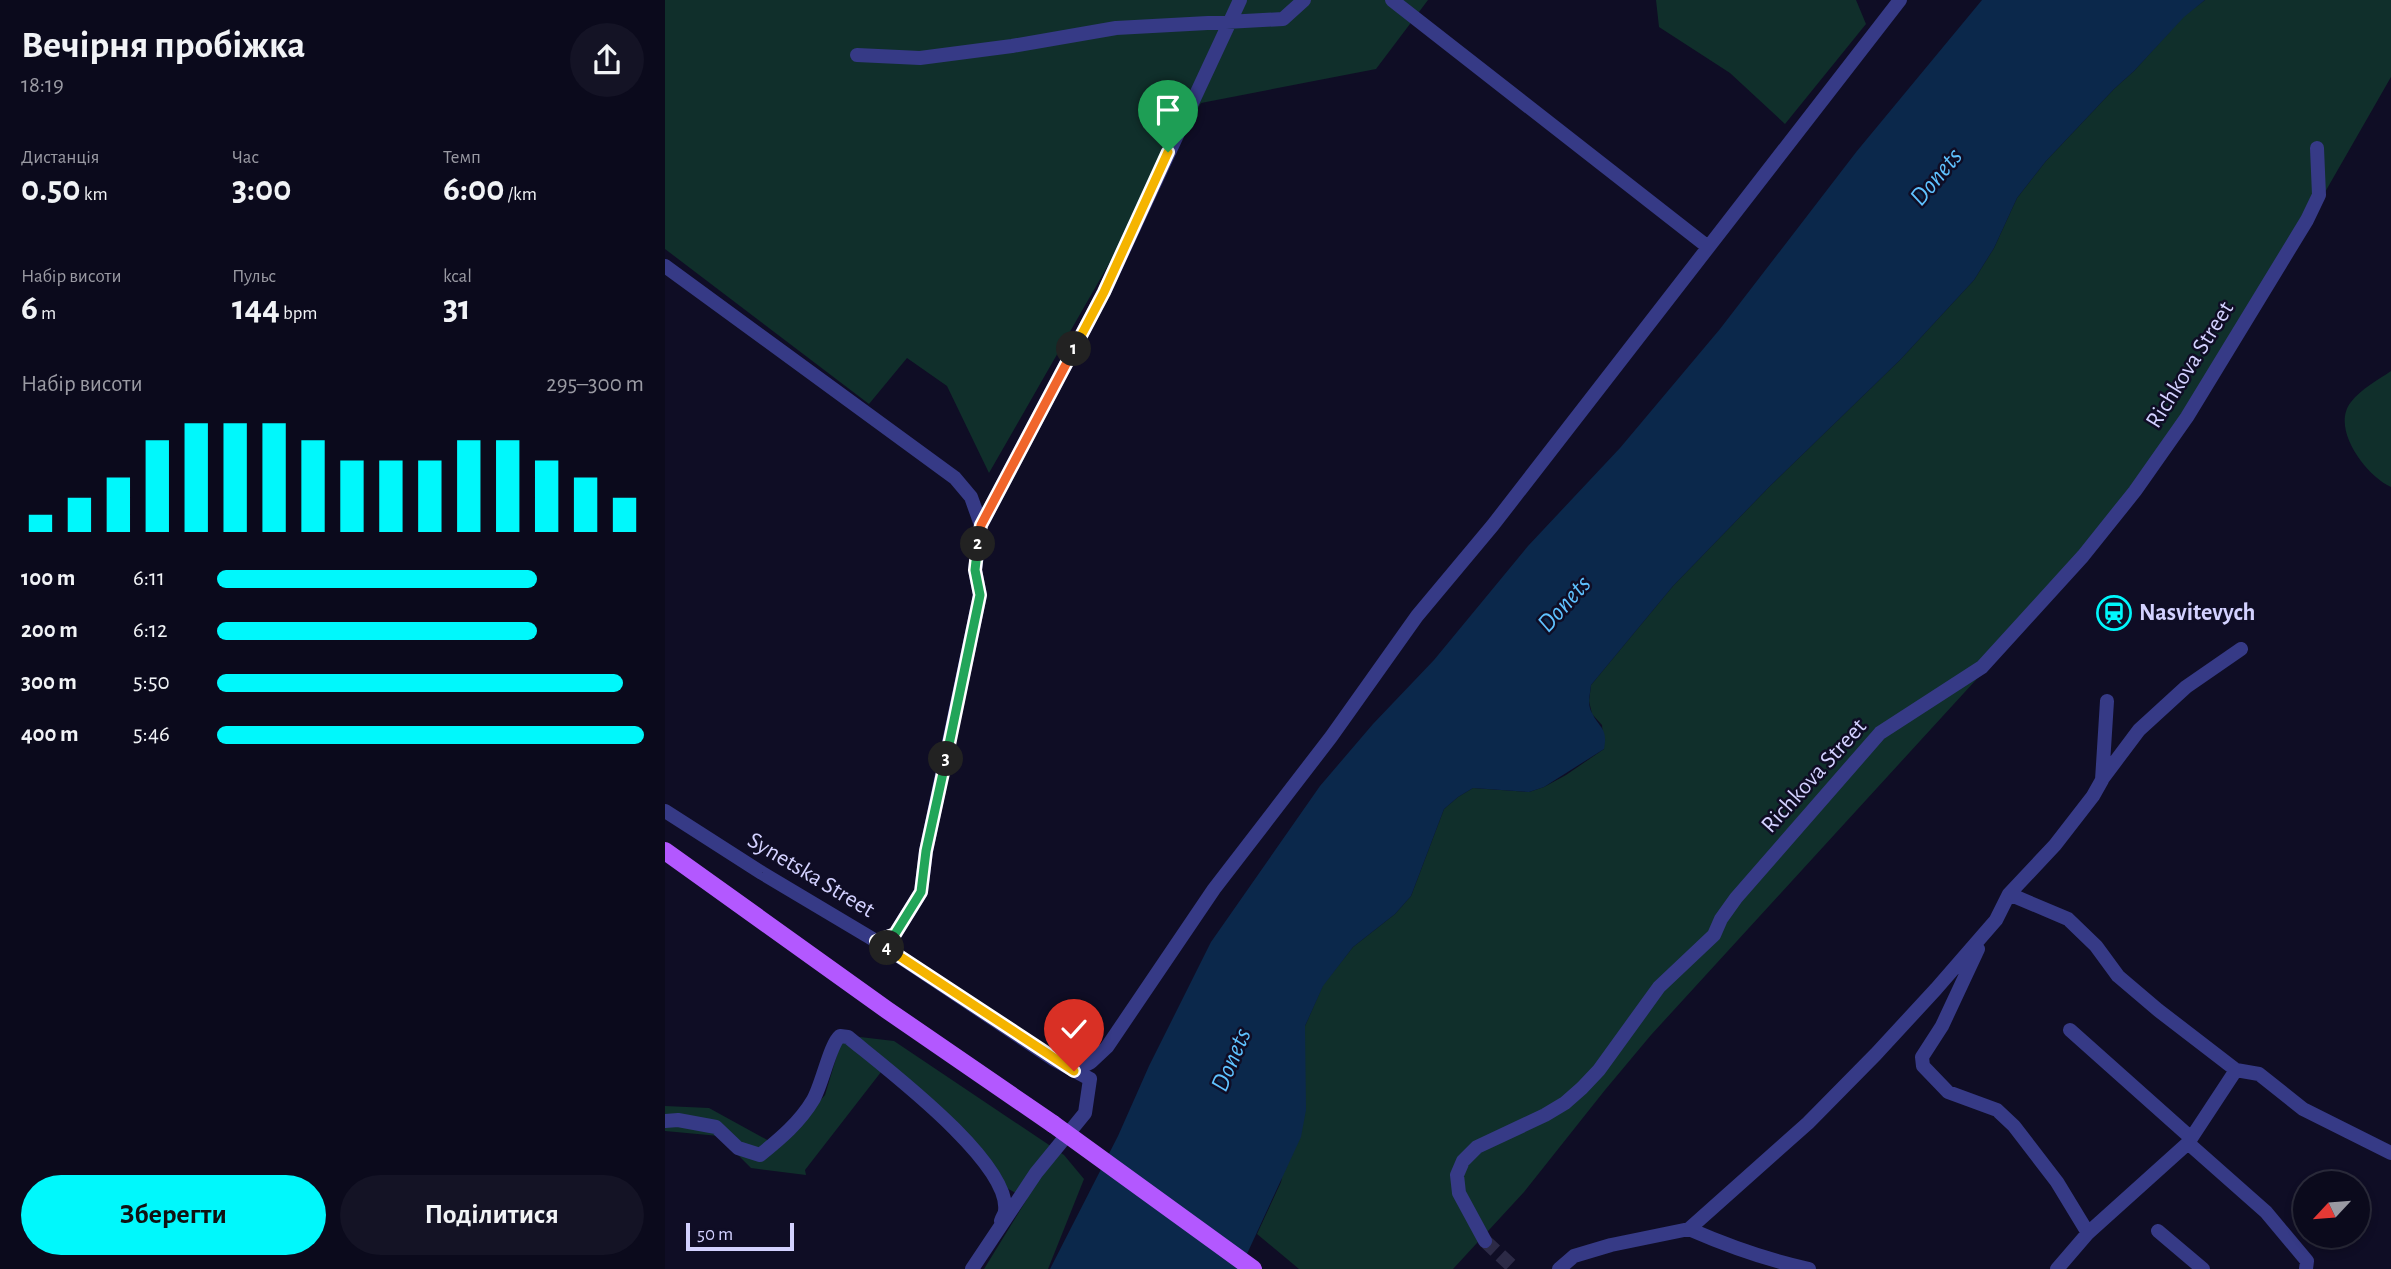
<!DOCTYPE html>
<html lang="uk">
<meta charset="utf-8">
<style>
:root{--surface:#0b0a1c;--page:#141325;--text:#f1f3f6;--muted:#9a9aa3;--line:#2b2b3b;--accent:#00f8fc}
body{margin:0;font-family:"Alegreya Sans",sans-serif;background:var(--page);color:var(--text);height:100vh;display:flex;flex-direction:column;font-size:26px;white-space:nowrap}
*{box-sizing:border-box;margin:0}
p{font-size:23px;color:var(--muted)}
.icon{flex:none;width:38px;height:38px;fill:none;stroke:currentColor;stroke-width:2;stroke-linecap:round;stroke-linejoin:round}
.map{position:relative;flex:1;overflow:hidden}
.panel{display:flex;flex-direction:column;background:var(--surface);width:665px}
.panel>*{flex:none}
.needle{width:46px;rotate:244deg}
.fabs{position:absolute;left:1628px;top:1171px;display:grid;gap:14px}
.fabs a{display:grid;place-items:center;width:77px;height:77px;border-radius:50%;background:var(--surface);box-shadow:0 4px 10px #0003,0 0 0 2px var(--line);font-size:35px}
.scale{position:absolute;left:21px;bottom:18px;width:108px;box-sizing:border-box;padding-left:7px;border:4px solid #d3d1ff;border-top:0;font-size:19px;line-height:24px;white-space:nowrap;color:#d3d1ff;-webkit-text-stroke:5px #0f0d25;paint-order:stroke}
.pin{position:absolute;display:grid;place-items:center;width:60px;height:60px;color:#fff;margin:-72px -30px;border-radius:50% 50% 50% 0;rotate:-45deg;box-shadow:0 0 7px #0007}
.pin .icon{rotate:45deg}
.km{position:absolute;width:35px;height:35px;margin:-18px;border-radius:50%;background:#222;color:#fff;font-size:19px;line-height:35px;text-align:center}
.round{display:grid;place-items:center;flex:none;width:74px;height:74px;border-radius:37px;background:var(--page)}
.headline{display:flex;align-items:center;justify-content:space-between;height:119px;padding:0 21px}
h1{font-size:38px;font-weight:600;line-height:52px}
.figures{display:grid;grid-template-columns:repeat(3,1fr);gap:10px;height:119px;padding:7px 21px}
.figures div{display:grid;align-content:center}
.figures b{font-size:35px;font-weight:600}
.figures small{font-size:19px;font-weight:400}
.figures p{font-size:19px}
.chart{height:196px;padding:14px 21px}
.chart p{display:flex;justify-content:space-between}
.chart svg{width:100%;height:126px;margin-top:7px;stroke:var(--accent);stroke-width:6}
.action{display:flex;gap:14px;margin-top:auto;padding:14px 21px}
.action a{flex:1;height:80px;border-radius:42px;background:var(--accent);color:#111;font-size:28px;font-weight:600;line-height:80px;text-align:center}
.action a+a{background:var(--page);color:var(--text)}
ul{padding:0 21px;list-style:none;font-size:23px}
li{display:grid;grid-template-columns:112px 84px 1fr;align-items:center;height:52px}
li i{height:18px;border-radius:9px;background:var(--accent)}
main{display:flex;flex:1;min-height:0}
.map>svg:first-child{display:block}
.green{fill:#102f2b}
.water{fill:#0b284b}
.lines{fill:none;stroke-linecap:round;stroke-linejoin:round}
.minor-tunnel{stroke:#2c2a46;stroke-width:14;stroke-dasharray:14 7;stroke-linecap:butt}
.minor{stroke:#363a86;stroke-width:14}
.major{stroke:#b358ff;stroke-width:18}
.major-bridge{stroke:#b358ff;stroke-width:18}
.split-1-casing{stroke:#fff;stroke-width:14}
.split-2-casing{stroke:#fff;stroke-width:14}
.split-3-casing{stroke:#fff;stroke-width:14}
.split-4-casing{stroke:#fff;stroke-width:14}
.split-5-casing{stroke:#fff;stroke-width:14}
.split-1{stroke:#f5b400;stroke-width:9}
.split-2{stroke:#f0652b;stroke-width:9}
.split-3{stroke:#22a559;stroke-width:9}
.split-4{stroke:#22a559;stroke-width:9}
.split-5{stroke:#f5b400;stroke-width:9}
.labels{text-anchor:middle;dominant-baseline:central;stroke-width:5;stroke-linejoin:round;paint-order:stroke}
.street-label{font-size:24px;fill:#d3d1ff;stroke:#0f0d25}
.poi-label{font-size:24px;font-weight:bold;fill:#d3d1ff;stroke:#0f0d25;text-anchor:start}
.water-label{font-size:26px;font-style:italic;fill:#5fc2ff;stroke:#0f0d25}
</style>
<main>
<section class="panel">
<div class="headline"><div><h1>Вечірня пробіжка</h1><p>18:19</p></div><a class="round"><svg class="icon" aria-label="share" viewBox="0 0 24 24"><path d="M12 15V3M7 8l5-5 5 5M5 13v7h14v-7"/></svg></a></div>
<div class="figures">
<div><p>Дистанція</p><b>0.50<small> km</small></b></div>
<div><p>Час</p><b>3:00</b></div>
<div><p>Темп</p><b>6:00<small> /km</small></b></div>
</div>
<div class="figures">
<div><p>Набір висоти</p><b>6<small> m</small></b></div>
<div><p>Пульс</p><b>144<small> bpm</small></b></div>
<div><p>kcal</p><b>31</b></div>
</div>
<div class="chart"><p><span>Набір висоти</span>295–300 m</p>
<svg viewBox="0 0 160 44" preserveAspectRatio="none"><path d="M5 44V38M15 44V32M25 44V25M35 44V12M45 44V6M55 44V6M65 44V6M75 44V12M85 44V19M95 44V19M105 44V19M115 44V12M125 44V12M135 44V19M145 44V25M155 44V32"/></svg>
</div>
<ul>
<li><b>100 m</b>6:11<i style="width:75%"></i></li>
<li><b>200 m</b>6:12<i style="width:75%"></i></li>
<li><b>300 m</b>5:50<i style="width:95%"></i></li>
<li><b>400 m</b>5:46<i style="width:100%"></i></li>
</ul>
<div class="action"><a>Зберегти</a><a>Поділитися</a></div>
</section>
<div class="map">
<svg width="1726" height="1269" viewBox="0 0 1726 1269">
<rect width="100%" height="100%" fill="#0f0d25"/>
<path class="green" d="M 0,0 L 763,0 L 711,69 L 536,103 L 324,473 L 282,386 L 242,358 L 204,404 L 0,249 Z
M 991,0 L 1191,0 L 1201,24 L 1120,124 L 1065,73 L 994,27 Z
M 1540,0 L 1726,0 L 1726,77 L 1573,344 L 1384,600 L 986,1035 L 940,1090 L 859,1192 L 788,1269 L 634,1269 L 592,1234 L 616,1182 L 640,1058 L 640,1026 L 658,985 L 688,947 L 730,914 L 746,896 L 779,809 L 793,797 L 808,788 L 864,792 L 879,787 L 901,775 L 939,749 L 937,725 L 927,714 L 924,701 L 926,685 L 1008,586 L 1104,487 L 1235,360 L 1309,280 L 1329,248 L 1352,198 L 1381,161 L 1449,89 L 1469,71 L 1519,16 Z
M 1726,371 L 1726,487 C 1701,476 1665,428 1686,402 C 1696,389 1713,380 1726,371 Z
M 178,1035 L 229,1041 L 399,1155 L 419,1179 L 383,1269 L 319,1269 L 362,1199 L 338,1186 L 309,1142 L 216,1072 L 140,1170 L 141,1175 L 86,1168 L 54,1136 L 0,1131 L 0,1106 L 44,1108 L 115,1147 L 160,1095 Z"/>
<path class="water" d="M 1317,0 L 1540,0 L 1519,17 L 1469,71 L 1449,89 L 1381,161 L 1352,198 L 1329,248 L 1309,280 L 1235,360 L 1104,487 L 1008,586 L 926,685 C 925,695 922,704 927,713 C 935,729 943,728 939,749 L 879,787 L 864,792 L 808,788 L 793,797 L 779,809 L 746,896 L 730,914 L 688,947 L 658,986 L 640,1026 L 641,1110 L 636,1137 L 575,1269 L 385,1269 L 453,1136 L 484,1066 L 546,942 L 655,786 L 708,724 L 769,660 L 863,546 L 955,448 L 1055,329 L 1192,151 Z"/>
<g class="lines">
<path class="minor-tunnel" d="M 820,1241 L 850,1269"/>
<path class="minor" d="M 727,0 L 1043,247
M 192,55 L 255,58 L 347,46 L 451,28 L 618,19 L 639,0
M 0,266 L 290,478 L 306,497 L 316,525 L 439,292 L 575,0
M 1438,778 L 1474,730 L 1521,687 L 1576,649
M 0,811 L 97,873 L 211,941 L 388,1059 L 425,1079 L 420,1113 L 371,1173 L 307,1269
M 1344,894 L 1403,919 L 1431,946 L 1453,976 L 1493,1010 L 1571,1070 L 1594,1074 L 1638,1109 L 1726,1153
M 211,941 L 230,934 L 256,892 L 261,851 L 315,595 L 310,570 L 316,525
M 1313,949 L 1277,1026 L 1257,1057 L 1258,1066 L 1283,1092 L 1332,1110 L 1349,1126 L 1392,1182 L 1423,1233
M 1405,1030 L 1525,1137
M 409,1071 L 426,1062 L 442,1047 L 549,889 L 666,737 L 752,616 L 828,525 L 1235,0
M 0,1121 L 13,1120 L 51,1127 L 73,1148 L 95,1155 C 115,1139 135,1122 148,1100 C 157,1085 165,1044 175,1036 L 183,1037 C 219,1067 346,1162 340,1211 C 340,1214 337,1217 336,1221
M 1523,1143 L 1601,1212 L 1642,1261 L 1641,1269
M 1024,1229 C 1063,1246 1102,1260 1144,1269
M 1493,1231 L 1538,1269
M 820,1241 L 794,1193 L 792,1175 L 798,1161 L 812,1147 L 880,1115 L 900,1103 L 917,1088 L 934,1070 L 994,987 L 1049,935 L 1056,919 L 1071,898 L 1215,733 L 1317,667 L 1418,556 L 1470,491 L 1522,417 L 1642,220 L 1654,195 L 1652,148
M 894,1269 L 909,1256 L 946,1245 L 1024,1229 L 1143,1123 L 1211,1054 L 1271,989 L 1331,920 L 1344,894 L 1390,845 L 1428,796 L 1437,780 L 1442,701
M 1392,1269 L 1423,1233 L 1523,1143 L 1571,1070"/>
<path class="major" d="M 0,851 L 222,1010 L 388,1124"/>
<path class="major-bridge" d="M 388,1124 L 588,1269"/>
</g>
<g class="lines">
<g class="split-1-casing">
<path id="split-1" d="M 409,349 L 439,292 L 503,152"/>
</g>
<g class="split-2-casing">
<path id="split-2" d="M 313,544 L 316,525 L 409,349"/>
</g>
<g class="split-3-casing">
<path id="split-3" d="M 281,759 L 315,595 L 310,570 L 313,544"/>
</g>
<g class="split-4-casing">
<path id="split-4" d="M 222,948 L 211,941 L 230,934 L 256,892 L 261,851 L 281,759"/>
</g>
<g class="split-5-casing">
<path id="split-5" d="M 222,948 L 409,1071"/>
</g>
<use href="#split-1" class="split-1"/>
<use href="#split-2" class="split-2"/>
<use href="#split-3" class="split-3"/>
<use href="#split-4" class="split-4"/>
<use href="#split-5" class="split-5"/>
</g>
<defs>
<g id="station-ring" transform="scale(1.75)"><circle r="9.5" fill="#0f0d25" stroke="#00f8fc" stroke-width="1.5"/><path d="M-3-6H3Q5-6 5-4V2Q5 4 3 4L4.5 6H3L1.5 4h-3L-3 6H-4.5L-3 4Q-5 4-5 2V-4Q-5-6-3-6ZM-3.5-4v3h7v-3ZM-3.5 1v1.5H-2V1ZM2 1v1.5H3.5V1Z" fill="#00f8fc"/></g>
</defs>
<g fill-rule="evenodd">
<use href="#station-ring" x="1449" y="613"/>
</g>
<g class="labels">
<g class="street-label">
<text transform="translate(1525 365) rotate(-58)">Richkova Street</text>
<text transform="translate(1149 776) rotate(-48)">Richkova Street</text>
<text transform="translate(146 875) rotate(31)">Synetska Street</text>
</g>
<g class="poi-label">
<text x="1474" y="613">Nasvitevych</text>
</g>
<g class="water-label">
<text transform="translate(1271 177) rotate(-50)">Donets</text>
<text transform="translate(899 604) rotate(-48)">Donets</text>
<text transform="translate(566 1060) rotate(-67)">Donets</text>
</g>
</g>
</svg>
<div class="fabs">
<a><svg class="needle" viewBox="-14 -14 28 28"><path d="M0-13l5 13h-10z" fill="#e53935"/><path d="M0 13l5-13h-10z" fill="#9a9aa3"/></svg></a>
</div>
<div class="scale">50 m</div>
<div class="pin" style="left:503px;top:152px;background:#1e9e55"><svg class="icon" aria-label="arrive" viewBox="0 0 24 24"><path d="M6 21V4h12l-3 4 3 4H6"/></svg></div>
<div class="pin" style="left:409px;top:1071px;background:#d93025"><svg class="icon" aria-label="check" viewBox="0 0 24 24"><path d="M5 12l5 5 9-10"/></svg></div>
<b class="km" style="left:409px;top:349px">1</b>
<b class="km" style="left:313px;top:544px">2</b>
<b class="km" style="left:281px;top:759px">3</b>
<b class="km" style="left:222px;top:948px">4</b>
</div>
</main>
